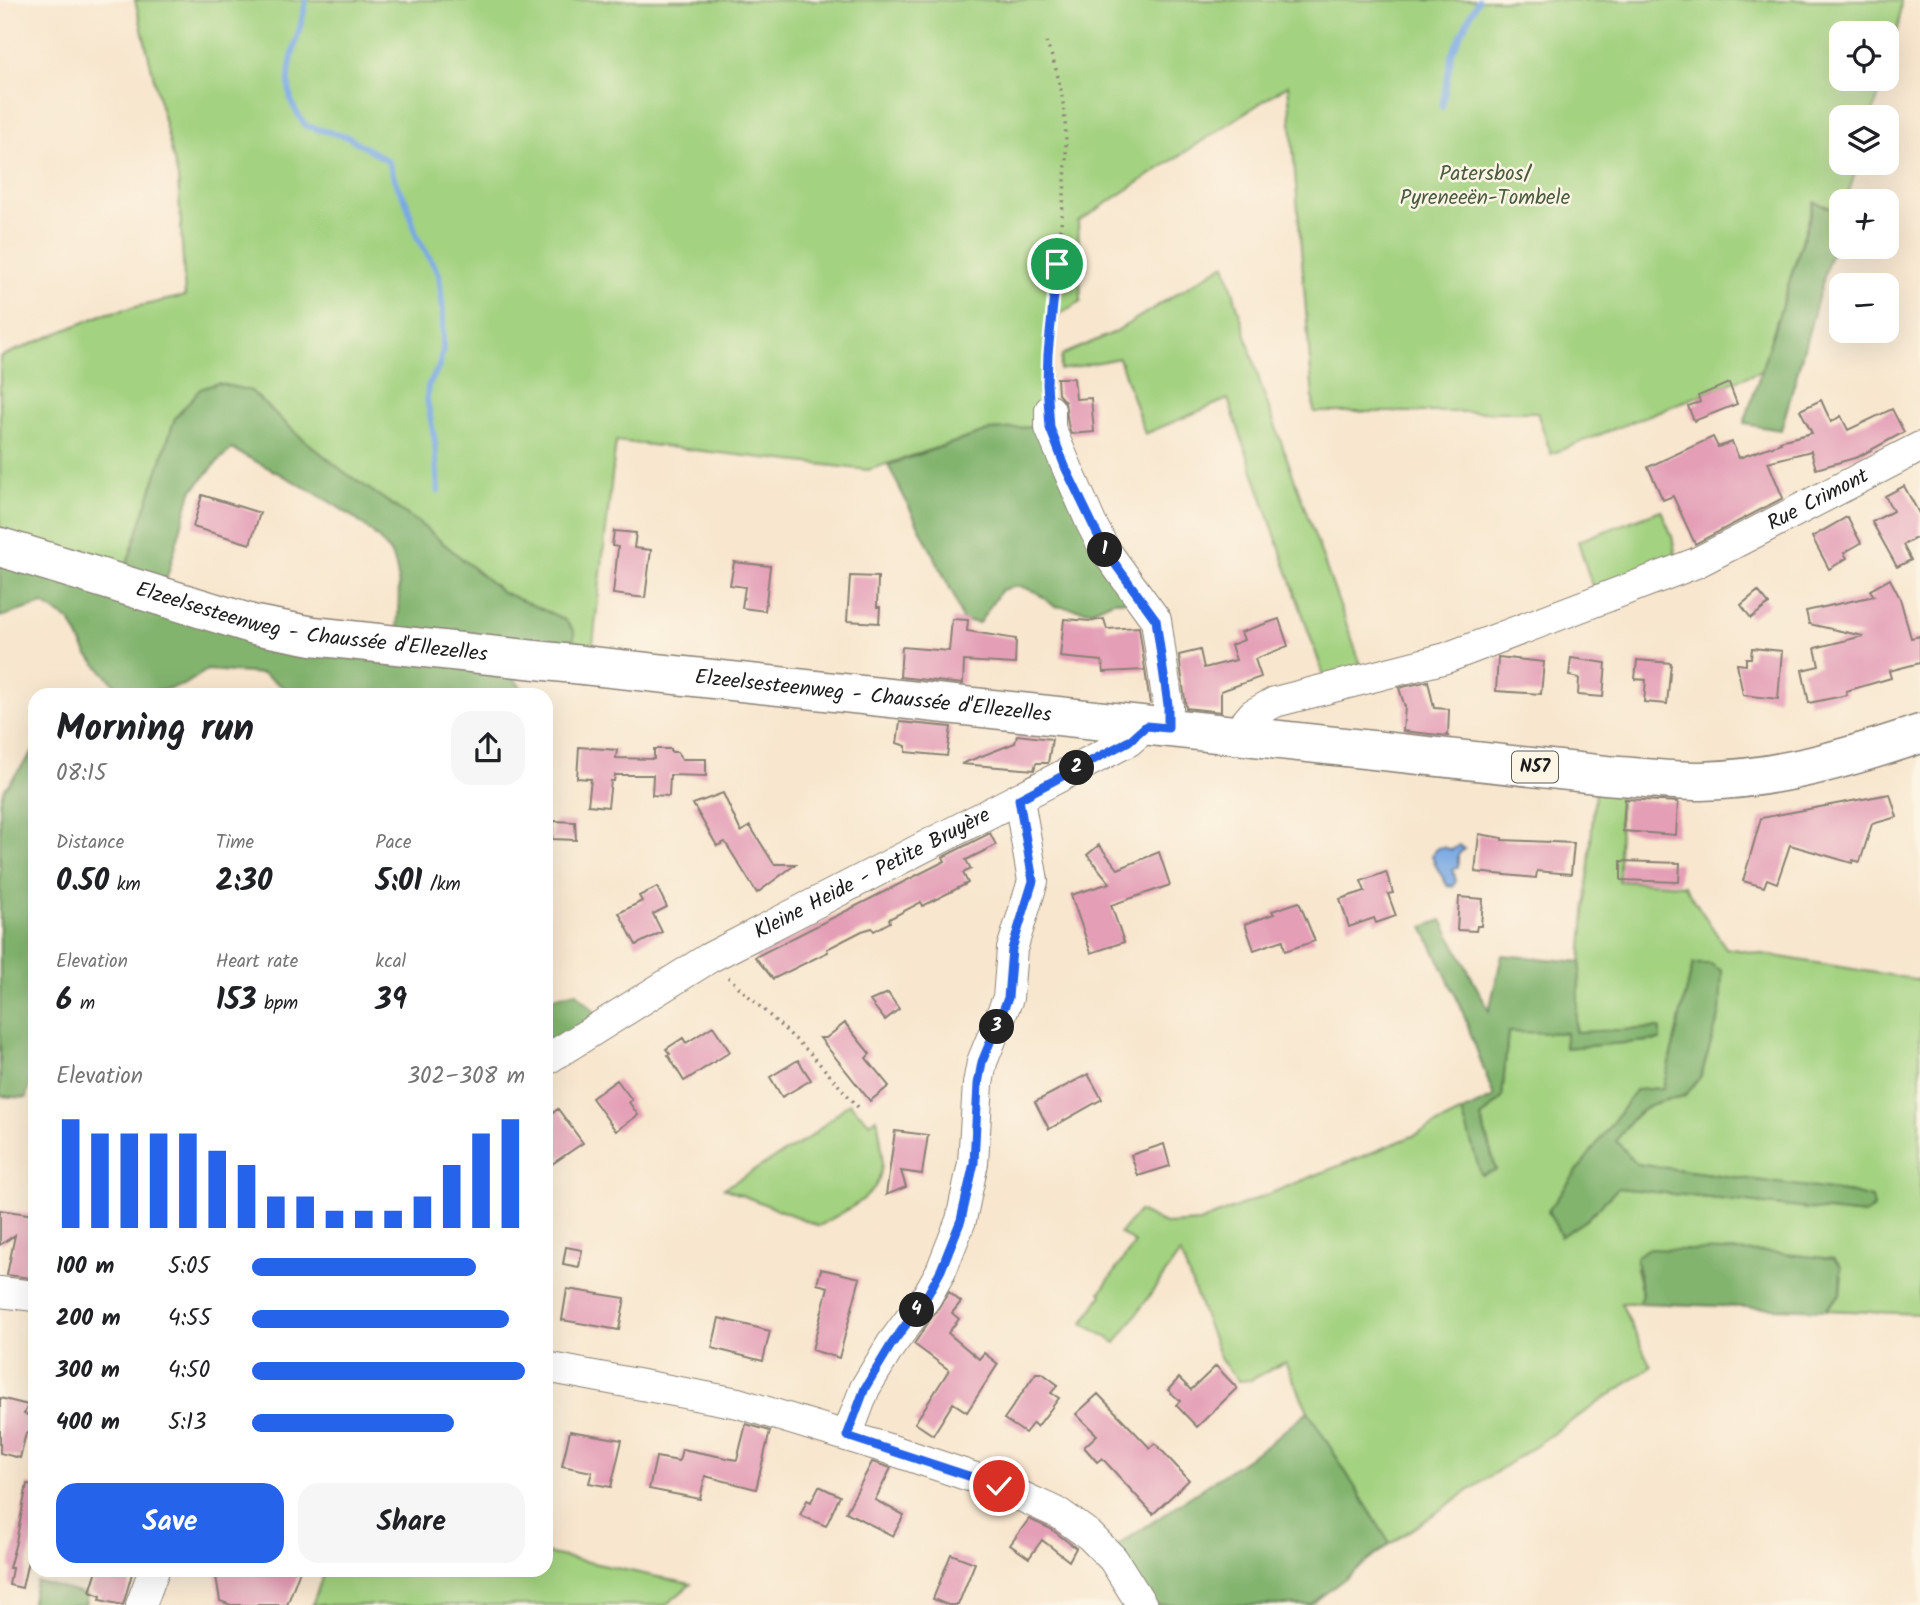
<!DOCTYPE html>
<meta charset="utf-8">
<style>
:root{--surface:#fff;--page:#f6f6f6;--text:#202124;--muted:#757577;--accent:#2563eb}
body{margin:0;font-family:Kalam,sans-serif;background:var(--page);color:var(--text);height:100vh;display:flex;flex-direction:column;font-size:26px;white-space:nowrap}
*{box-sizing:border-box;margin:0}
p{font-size:23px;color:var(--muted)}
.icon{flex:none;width:38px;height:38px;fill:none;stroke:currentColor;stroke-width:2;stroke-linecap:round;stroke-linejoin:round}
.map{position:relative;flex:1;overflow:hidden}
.side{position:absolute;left:28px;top:688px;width:525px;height:889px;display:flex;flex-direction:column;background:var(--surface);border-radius:21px;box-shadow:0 7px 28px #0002}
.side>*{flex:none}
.tools{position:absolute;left:1829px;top:21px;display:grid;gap:14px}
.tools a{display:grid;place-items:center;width:70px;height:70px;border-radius:14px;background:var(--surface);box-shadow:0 7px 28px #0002;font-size:35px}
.pin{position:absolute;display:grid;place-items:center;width:60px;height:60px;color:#fff;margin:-30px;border:4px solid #fff;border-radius:50%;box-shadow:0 2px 7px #0007}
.km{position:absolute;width:35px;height:35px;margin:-18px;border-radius:50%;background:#222;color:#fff;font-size:19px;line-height:35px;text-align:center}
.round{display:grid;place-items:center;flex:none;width:74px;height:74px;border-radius:21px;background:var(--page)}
.head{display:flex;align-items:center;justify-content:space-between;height:119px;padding:0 28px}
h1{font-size:38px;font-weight:700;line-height:52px}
.metrics{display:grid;grid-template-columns:repeat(3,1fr);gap:10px;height:119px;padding:7px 28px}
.metrics div{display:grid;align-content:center}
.metrics b{font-size:30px;font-weight:700}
.metrics small{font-size:19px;font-weight:400}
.metrics p{font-size:19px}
.chart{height:196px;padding:14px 28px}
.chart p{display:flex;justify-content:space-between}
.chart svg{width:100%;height:126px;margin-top:7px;stroke:var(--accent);stroke-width:6}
.primary-button{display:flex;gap:14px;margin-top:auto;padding:14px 28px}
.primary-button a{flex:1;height:80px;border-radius:21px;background:var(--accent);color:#fff;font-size:28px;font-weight:700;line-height:80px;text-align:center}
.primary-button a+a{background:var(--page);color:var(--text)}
ul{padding:0 28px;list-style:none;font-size:23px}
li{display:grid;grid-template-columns:112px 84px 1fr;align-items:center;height:52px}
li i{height:18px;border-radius:9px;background:var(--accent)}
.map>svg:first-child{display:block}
.green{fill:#a3d280;stroke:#60774e;stroke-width:2;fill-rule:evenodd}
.forest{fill:#82b46e;stroke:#4f6845;stroke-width:2}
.water{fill:#79a9e3;stroke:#4a6280;stroke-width:2}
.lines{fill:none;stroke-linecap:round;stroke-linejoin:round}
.stream{stroke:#79a9e3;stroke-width:6}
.building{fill:#e49fb7}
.minor-casing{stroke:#8a8175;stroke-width:32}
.major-casing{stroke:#8a8175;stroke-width:41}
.path{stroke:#8a8175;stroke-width:3.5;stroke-dasharray:2 5;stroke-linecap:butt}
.minor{stroke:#fff;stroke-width:30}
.major{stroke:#fff;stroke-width:38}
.route-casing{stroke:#fff;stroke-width:14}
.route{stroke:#2563eb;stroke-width:9}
.labels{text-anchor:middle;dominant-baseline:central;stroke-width:5;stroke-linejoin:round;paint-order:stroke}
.shield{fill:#fcf5e5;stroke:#5f5d58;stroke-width:2}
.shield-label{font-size:19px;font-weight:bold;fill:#1c1c1c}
.park-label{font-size:21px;fill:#4b5c3f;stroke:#fcf5e5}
.street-label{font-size:21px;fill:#1c1c1c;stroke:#fcf5e5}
</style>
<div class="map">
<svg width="1920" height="1605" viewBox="0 0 1920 1605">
<rect width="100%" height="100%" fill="#fcf5e5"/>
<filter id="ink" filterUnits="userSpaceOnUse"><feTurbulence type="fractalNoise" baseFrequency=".0143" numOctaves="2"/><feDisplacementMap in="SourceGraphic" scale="14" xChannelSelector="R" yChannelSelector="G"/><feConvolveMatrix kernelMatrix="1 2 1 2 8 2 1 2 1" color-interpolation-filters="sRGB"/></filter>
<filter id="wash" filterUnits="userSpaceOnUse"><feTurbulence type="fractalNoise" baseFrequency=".00686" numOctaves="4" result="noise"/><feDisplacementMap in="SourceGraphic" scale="28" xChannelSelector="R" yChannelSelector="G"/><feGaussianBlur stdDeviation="1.57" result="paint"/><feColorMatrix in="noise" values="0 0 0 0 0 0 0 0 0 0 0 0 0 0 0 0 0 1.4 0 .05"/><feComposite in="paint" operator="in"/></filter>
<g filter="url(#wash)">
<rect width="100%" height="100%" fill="#f8e6ce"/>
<path class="green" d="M 135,0 L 1901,0 L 1899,23 L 1887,66 L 1886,33 L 1841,33 L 1841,79 L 1883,79 L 1872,117 L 1841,117 L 1841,163 L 1858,163 L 1846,201 L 1841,201 L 1841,211 L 1814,202 L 1761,371 L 1551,454 L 1537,412 L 1314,412 L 1288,85 L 1078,222 L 1081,301 L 1053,318 L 1046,426 L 991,430 L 868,470 L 616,441 L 592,653 L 574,650 L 564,619 L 502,592 L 419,523 L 344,472 L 297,434 L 251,391 L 175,418 L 125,570 L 0,531 L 0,357 L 104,314 L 185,296 L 178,178 Z
M 1225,264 L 1261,386 L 1365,676 L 1327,685 L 1228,399 L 1145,434 L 1119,358 L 1060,370 L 1062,355 L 1113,333 Z
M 1661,510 L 1672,536 L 1677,562 L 1595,595 L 1578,541 Z
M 1595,792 L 1620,795 L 1619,881 L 1684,885 L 1726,948 L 1920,980 L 1920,1314 L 1826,1310 L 1840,1294 L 1842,1276 L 1636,1268 L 1642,1294 L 1639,1303 L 1621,1303 L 1651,1367 L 1390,1544 L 1308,1411 L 1285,1362 L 1251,1380 L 1238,1381 L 1221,1360 L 1180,1253 L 1116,1343 L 1083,1323 L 1102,1295 L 1100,1292 L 1135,1243 L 1120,1233 L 1139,1211 L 1165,1224 L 1199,1222 L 1413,1136 L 1462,1112 L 1482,1175 L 1496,1169 L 1481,1118 L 1502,1098 L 1508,1031 L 1567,1033 L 1565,1048 L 1660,1040 L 1659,1028 L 1575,1033 ZM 1693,964 L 1685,1096 C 1642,1105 1642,1105 1616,1141 L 1637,1164 L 1852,1193 L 1874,1207 L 1864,1215 L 1618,1188 L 1586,1220 L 1561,1236 L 1636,1090 L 1663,1088 Z
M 849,1103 L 870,1123 L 877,1118 C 891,1188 878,1193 819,1226 L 724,1188 L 809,1138 Z
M 546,1553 L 691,1584 L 666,1605 L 312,1605 L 325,1570 L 546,1570 Z"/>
<path class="forest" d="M 1815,202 L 1841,212 L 1841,217 L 1781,430 L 1744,424 Z
M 218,383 L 251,391 L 297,434 L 344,472 L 419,523 L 502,592 L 564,619 L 574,631 L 574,650 L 397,632 C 398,611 401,587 396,567 C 386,521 272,471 232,449 L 219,460 L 191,492 L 165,584 L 125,570 L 175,418 L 200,389 Z
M 1046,426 L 1136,600 L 1113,601 L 1091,611 L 1054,606 L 1036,592 L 1019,586 L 1001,590 L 979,623 L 962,620 L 954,596 L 888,465 L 991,430 Z
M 0,565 L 510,675 L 524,690 L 521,695 L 296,695 L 263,674 L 207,670 L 184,685 L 146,693 L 131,693 L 117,687 L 87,654 L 70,621 L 43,604 L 0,617 Z
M 35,749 L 35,1060 L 26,1098 L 0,1096 L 0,802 L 3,791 Z
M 1442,920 L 1489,1011 L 1502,955 L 1581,962 L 1575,1032 L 1660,1028 L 1660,1040 L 1565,1048 L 1566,1033 L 1508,1032 L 1502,1098 L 1481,1118 L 1496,1170 L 1481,1175 L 1462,1112 L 1494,1097 L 1460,1005 L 1423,927 Z
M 1693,964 L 1711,964 L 1722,971 L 1720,1013 L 1701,1076 L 1685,1096 C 1645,1104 1639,1106 1616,1141 L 1637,1164 L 1852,1193 L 1872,1198 L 1874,1207 L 1864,1215 L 1618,1188 L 1586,1220 L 1561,1236 L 1548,1211 L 1636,1090 L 1663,1088 Z
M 576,992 L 602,1020 L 546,1055 L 546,999 Z
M 1647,1249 L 1767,1252 L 1834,1259 L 1841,1267 L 1840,1294 L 1826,1310 L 1639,1303 L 1642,1294 L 1636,1257 Z
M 1308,1411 L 1390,1544 L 1310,1605 L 1147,1605 L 1111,1550 L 1267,1445 Z
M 36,1581 L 87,1595 L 85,1605 L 31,1605 Z"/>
<path class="water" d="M 1459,845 L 1464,849 L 1458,855 L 1458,867 L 1453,870 L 1456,881 L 1453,886 L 1447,885 L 1436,866 L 1432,855 C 1436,845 1444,846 1452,850 Z"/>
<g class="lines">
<path class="stream" d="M 306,0 C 302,34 281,68 292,103 C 295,111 301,119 306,126 L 348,137 L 388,161 L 397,186 L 406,201 L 417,237 L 439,274 L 443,311 L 443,349 L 439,367 L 428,386 L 427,399 L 435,442 L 438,491
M 1442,107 L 1452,53 L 1478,0"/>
</g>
<g id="blocks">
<path class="building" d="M 1057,378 L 1074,378 L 1076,399 L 1091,398 L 1094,432 L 1071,434 L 1068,424 L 1065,402 L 1058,394 Z
M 1729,383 L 1737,404 L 1694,421 L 1688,406 L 1700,402 L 1698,396 Z
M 1821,400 L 1831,422 L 1841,416 L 1848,430 L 1892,409 L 1904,432 L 1858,457 L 1816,469 L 1811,451 L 1768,462 L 1783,498 L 1695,544 L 1673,496 L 1663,500 L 1648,467 L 1713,437 L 1718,447 L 1732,442 L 1739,458 L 1781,443 L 1780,441 L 1812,433 L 1800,410 Z
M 1904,486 L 1920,515 L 1920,536 L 1903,545 L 1911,560 L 1897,567 L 1872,522 L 1893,511 L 1885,496 Z
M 202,495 L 260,513 L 250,544 L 193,527 Z
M 1847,517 L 1861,543 L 1844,553 L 1847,558 L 1829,569 L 1812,537 Z
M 614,531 L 636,533 L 634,548 L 651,550 L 645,598 L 613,594 L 618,547 L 612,546 Z
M 734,562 L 770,566 L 765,611 L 742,608 L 745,587 L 730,585 Z
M 850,576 L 878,577 L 877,607 L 880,607 L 879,623 L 847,621 Z
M 1890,579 L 1900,598 L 1911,638 L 1920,636 L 1920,663 L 1889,671 L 1891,678 L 1846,691 L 1847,695 L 1809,703 L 1802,670 L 1819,666 L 1815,648 L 1863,636 L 1809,624 L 1806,611 L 1874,596 L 1870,590 Z
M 1758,591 L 1769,604 L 1751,618 L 1741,605 Z
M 952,619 L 968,620 L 967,631 L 1016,639 L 1015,664 L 964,661 L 963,684 L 900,677 L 902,647 L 949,651 Z
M 1064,619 L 1091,621 L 1104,619 L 1107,629 L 1139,627 L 1150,704 L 1145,670 L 1104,672 L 1102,661 L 1060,657 Z
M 1279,619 L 1288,646 L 1255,659 L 1261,677 L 1221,691 L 1221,712 L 1186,708 L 1179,655 L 1200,650 L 1204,668 L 1236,660 L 1231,645 L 1244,640 L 1241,632 Z
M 1752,648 L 1782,651 L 1778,699 L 1743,695 L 1737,664 L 1746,665 L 1746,658 L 1751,658 Z
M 1498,657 L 1544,662 L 1541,694 L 1496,691 Z
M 1571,658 L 1606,663 L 1603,697 L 1578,695 L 1579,678 L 1569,676 Z
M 1637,660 L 1671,663 L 1667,704 L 1644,702 L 1646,680 L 1635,679 Z
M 1428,681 L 1434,708 L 1449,709 L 1448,736 L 1403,731 L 1405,707 L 1399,688 Z
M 900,722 L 951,727 L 947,756 L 906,752 L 906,746 L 897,743 Z
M 1017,735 L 1052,739 L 1048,763 L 1036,763 L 1034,770 L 961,764 L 1015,743 Z
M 579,747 L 617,750 L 616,758 L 654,759 L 654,749 L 671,749 L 671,752 L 677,752 L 682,759 L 706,759 L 706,776 L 670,775 L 669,796 L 652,795 L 653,775 L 615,775 L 614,781 L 611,781 L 608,807 L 588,805 L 591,779 L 577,778 Z
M 723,793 L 741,832 L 750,826 L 774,864 L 796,864 L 757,893 L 725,842 L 717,846 L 693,804 Z
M 1890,794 L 1897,817 L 1872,824 L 1860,862 L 1853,860 L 1852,863 L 1790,845 L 1777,883 L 1767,879 L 1764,887 L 1743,881 L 1761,818 Z
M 1625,799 L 1678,802 L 1676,835 L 1623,831 Z
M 554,821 L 575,822 L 576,840 L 552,839 Z
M 990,833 L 996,845 L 966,860 L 971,869 L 963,873 L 968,883 L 923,906 L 921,902 L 889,919 L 890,922 L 874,931 L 872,928 L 862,931 L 827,949 L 828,952 L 773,979 L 755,957 L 945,861 L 943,857 Z
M 1479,834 L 1502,838 L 1502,840 L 1574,843 L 1571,874 L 1537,871 L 1536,878 L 1475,872 Z
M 1099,845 L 1118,869 L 1159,852 L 1170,885 L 1111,905 L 1124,942 L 1091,953 L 1071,895 L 1110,883 L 1087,855 Z
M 1621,861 L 1680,863 L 1679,882 L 1621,880 Z
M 1386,872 L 1393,893 L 1388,894 L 1396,916 L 1376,923 L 1374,918 L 1349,927 L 1340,899 L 1365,891 L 1361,881 Z
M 657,887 L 667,907 L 653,914 L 662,932 L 636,945 L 619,913 L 642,901 L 639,896 Z
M 1459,897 L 1483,899 L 1481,926 L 1477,926 L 1476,931 L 1457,930 Z
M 1299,902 L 1315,941 L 1285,951 L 1283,940 L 1254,950 L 1245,924 L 1274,914 L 1272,911 Z
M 888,993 L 899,1009 L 885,1020 L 870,1001 Z
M 845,1023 L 870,1054 L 866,1058 L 889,1086 L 870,1101 L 820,1038 L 826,1038 Z
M 713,1026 L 730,1052 L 684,1081 L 668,1055 L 670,1054 L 666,1049 L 683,1038 L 686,1043 Z
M 798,1060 L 811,1080 L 782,1097 L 770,1077 Z
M 1088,1074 L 1102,1099 L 1049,1129 L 1035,1102 Z
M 617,1080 L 632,1100 L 629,1102 L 638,1115 L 616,1131 L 592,1098 Z
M 558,1109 L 583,1143 L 546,1168 L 546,1118 Z
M 895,1131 L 928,1135 L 922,1174 L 901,1171 L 906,1187 L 886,1195 Z
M 1164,1144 L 1170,1166 L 1138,1176 L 1131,1155 Z
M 0,1210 L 35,1215 L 35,1256 L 30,1278 L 7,1275 L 15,1235 L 0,1245 Z
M 566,1247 L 582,1250 L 579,1267 L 563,1264 Z
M 821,1269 L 860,1278 L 839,1358 L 812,1350 L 828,1287 L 817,1284 Z
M 567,1289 L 625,1298 L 619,1330 L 562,1320 Z
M 949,1292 L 961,1302 L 952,1313 L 959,1319 L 948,1333 L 979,1359 L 984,1353 L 998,1364 L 967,1412 L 953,1403 L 933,1435 L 915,1423 L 949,1370 L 914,1344 Z
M 719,1318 L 770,1331 L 763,1361 L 712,1348 Z
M 1216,1366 L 1237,1388 L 1197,1427 L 1176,1405 L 1180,1401 L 1168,1390 L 1179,1378 L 1191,1390 Z
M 1036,1373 L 1042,1373 L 1058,1385 L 1051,1393 L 1059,1398 L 1037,1427 L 1033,1423 L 1025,1433 L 1004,1419 Z
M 1098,1394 L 1150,1448 L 1155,1443 L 1189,1480 L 1153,1514 L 1102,1458 L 1097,1462 L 1084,1447 L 1097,1435 L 1076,1414 Z
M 0,1398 L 28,1405 L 24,1414 L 35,1417 L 31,1434 L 26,1433 L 20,1458 L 0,1453 Z
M 746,1424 L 770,1431 L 756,1489 L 705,1476 L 700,1499 L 649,1489 L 656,1457 L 679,1461 L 682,1449 L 737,1460 Z
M 570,1431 L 622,1440 L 611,1487 L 589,1483 L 592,1472 L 562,1466 Z
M 872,1462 L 891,1468 L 875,1500 L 904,1515 L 893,1536 L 846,1512 Z
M 27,1484 L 35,1485 L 35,1529 L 22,1588 L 9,1585 L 12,1568 L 9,1568 L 16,1542 Z
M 819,1486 L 840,1496 L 826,1526 L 800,1515 L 807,1500 L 811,1502 Z
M 1029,1519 L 1051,1529 L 1076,1548 L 1069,1561 L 1042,1540 L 1029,1558 L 1010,1545 Z
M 951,1554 L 975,1563 L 958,1605 L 948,1605 L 933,1599 Z
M 97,1570 L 133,1570 L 123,1605 L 100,1600 L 101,1596 L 90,1592 Z
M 215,1570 L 300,1570 L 287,1605 L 231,1605 L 220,1601 Z"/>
</g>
</g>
<g filter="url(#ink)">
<use href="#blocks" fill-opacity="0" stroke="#8a8175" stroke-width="2"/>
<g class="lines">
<g class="minor-casing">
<g id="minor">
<path d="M 1050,410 L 1050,428 L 1091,523 L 1105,550 L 1156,620 L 1168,705 L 1168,728"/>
<path id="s1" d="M 1235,735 L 1253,714 L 1275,702 L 1446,658 L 1696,563 L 1920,447"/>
<path id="s2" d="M 546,1060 L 709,958 L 1129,741 L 1146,726"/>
<path d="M 0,1292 L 35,1296"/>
<path d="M 546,1367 L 738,1403 L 889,1449 L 999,1486 L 1060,1514 L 1089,1535 L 1113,1559 L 1142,1605"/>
<path d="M 847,1436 L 865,1388 L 891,1345 L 927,1296 L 941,1271 L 961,1220 L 973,1163 L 978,1084 L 982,1062 L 1008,998 L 1012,949 L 1033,881 L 1019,799"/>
<path d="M 141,1605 L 154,1570"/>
</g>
</g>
<g class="major-casing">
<g id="major">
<path id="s3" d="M 0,547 L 255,625 L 313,636 L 1606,775 C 1637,777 1670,781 1701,781 C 1778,779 1848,758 1920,734"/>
</g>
</g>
<path class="path" d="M 1046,42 C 1093,148 1042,276 1047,387
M 728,977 L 809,1052 L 858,1107"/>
<use href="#minor" class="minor"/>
<use href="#major" class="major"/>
</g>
</g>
<g class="lines" filter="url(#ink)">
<g class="route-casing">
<path id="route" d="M 999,1486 L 847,1436 L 865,1388 L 891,1345 L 927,1296 L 941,1270 L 961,1220 L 974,1163 L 978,1084 L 982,1062 L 1008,998 L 1012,949 L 1033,881 L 1019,799 L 1129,741 L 1146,726 L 1168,728 L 1168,705 L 1156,620 L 1105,550 L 1066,469 L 1050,428 L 1047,384 L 1048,354 L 1057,264"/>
</g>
<use href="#route" class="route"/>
</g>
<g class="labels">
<rect class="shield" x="1512" y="751.5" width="46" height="31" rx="5"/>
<g class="shield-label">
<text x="1535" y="767">N57</text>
</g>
<g class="park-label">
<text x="1485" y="174">Patersbos/<tspan x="1485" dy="24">Pyreneeën-Tombele</tspan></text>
</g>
<g class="street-label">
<text stroke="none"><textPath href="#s1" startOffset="634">Rue Crimont</textPath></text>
<text stroke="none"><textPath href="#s3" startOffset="322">Elzeelsesteenweg - Chaussée d'Ellezelles</textPath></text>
<text stroke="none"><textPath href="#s3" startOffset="889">Elzeelsesteenweg - Chaussée d'Ellezelles</textPath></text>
<text stroke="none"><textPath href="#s2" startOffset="376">Kleine Heide - Petite Bruyère</textPath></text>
</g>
</g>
</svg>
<div class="tools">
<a><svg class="icon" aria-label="locate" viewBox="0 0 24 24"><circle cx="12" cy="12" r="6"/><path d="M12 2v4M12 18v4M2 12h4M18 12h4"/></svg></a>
<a><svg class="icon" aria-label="layers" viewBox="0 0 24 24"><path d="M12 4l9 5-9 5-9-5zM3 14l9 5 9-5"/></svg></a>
<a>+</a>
<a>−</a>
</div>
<div class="pin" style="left:1057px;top:264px;background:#1e9e55"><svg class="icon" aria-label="arrive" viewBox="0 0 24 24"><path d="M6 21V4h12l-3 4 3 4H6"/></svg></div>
<div class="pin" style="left:999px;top:1486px;background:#d93025"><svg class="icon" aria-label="check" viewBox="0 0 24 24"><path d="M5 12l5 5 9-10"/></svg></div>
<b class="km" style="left:1105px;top:550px">1</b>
<b class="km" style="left:1077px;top:768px">2</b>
<b class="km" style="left:997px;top:1027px">3</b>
<b class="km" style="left:917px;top:1310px">4</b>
<section class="side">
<div class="head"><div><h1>Morning run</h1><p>08:15</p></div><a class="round"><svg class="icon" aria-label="share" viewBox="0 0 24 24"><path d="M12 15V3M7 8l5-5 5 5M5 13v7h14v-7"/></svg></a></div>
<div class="metrics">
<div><p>Distance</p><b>0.50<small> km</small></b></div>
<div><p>Time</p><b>2:30</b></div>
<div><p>Pace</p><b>5:01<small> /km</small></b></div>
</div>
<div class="metrics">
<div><p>Elevation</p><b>6<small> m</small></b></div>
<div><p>Heart rate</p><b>153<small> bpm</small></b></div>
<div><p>kcal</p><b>39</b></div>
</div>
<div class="chart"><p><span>Elevation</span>302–308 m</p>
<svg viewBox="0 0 160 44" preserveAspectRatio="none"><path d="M5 44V6M15 44V11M25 44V11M35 44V11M45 44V11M55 44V17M65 44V22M75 44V33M85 44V33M95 44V38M105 44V38M115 44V38M125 44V33M135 44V22M145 44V11M155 44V6"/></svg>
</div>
<ul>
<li><b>100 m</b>5:05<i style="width:82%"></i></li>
<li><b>200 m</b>4:55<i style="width:94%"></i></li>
<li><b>300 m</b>4:50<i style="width:100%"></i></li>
<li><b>400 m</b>5:13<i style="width:74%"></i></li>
</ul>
<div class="primary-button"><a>Save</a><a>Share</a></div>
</section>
</div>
